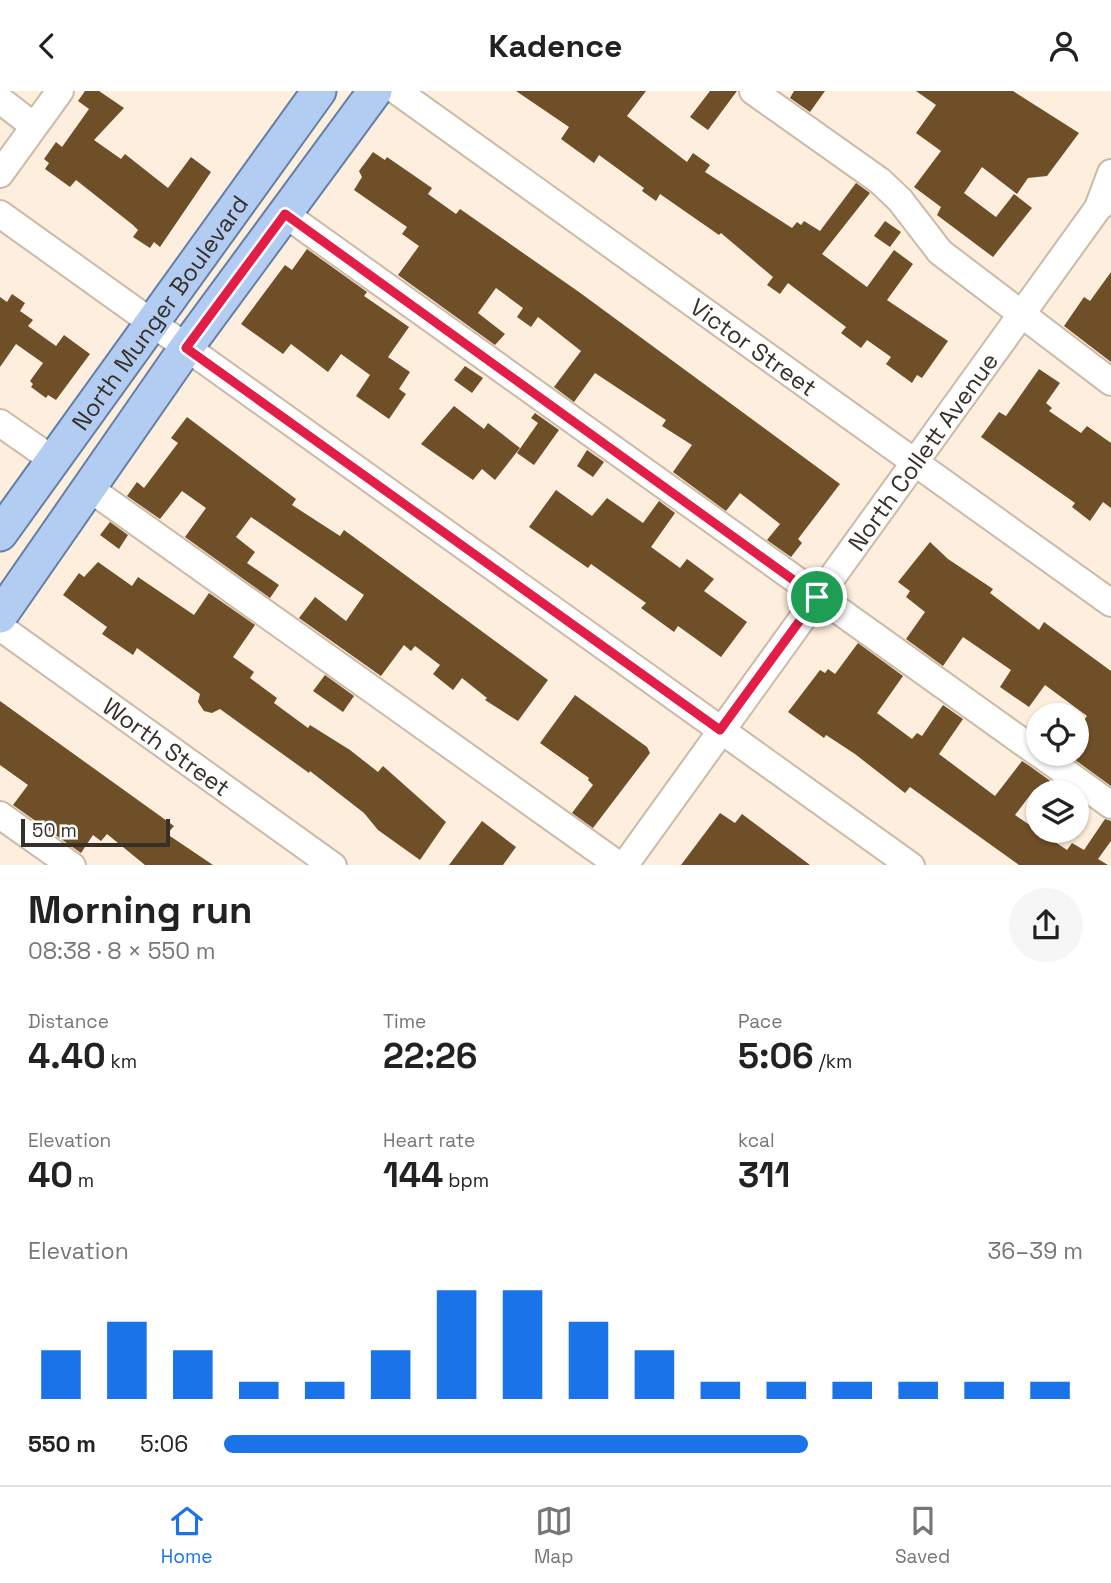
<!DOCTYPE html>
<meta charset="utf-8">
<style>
:root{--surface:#fff;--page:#f6f6f6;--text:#222;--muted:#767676;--line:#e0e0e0;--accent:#1a73e8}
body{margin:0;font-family:"Space Grotesk",sans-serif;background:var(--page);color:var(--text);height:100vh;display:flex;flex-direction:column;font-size:26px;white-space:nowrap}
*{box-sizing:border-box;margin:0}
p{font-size:23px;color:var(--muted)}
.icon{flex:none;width:38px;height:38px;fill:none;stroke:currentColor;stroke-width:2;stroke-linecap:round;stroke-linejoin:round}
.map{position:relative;height:774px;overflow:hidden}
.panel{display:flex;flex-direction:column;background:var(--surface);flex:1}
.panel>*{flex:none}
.controls{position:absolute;left:1026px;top:612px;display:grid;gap:14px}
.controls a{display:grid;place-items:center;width:63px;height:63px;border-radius:50%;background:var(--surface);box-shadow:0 2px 5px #0004;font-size:35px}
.scale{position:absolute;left:21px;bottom:18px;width:149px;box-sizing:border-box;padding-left:7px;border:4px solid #373028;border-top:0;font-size:19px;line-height:24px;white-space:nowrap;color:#373028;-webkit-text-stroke:5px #fefefe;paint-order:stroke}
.pin{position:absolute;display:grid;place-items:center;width:60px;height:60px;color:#fff;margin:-30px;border:4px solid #fff;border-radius:50%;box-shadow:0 2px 7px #0007}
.round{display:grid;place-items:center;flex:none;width:74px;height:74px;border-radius:37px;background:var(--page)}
.overview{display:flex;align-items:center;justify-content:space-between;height:119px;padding:0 28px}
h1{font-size:38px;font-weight:800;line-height:52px}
.metrics{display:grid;grid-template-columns:repeat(3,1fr);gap:10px;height:119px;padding:7px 28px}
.metrics div{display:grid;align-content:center}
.metrics b{font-size:35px;font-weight:800}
.metrics small{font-size:19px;font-weight:400}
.metrics p{font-size:19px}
.chart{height:196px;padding:14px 28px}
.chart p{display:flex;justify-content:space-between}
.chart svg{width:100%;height:126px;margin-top:7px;stroke:var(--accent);stroke-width:6}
ul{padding:0 28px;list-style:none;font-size:23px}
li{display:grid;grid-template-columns:112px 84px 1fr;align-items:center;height:52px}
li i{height:18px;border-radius:9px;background:var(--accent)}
header{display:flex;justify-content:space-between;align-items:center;height:91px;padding:0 28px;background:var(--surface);font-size:32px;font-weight:800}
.dock{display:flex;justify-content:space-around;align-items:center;height:98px;border-top:2px solid var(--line);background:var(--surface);font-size:19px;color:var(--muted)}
.dock a{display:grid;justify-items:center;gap:4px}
.dock .selected{color:var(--accent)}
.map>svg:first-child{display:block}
.building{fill:#6f4f27}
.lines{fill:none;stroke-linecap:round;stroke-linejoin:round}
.minor-casing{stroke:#cbbaa6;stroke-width:30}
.major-casing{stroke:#657fa6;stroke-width:37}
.minor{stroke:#fff;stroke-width:26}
.major{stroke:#b2ccf2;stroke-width:33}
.route-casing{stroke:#fff;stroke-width:14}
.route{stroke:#e11d48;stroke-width:9}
.labels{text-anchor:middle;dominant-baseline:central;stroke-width:7;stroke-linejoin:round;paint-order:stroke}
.street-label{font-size:24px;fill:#373028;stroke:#fefefe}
</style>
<header><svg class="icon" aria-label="back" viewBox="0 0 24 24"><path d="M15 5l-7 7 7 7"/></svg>Kadence<svg class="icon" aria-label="person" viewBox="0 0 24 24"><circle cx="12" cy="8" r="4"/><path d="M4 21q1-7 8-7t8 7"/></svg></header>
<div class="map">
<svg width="1111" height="775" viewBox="0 0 1111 775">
<rect width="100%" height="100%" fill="#fdeede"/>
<path class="building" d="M 85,0 L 99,0 L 124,17 L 94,49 L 121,68 L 125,63 L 168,97 L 191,66 L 211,81 L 160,156 L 154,151 L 150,157 L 133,146 L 138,139 L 133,134 L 76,89 L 70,96 L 45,78 L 49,72 L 44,68 L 56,51 L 62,56 L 89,18 L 78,10 Z
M 516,0 L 646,0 L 627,25 L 687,71 L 693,62 L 710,74 L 705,81 L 792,137 L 797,131 L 801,134 L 804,130 L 820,140 L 856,92 L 870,102 L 822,163 L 867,196 L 894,159 L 913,173 L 887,209 L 948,250 L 922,287 L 917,284 L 912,292 L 886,273 L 891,266 L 867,249 L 861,257 L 841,242 L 846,236 L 788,192 L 780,203 L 767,194 L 773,186 L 721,142 L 719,144 L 660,103 L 656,110 L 642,100 L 644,97 L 599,64 L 594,72 L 561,48 L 569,36 Z
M 710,0 L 737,0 L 708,39 L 690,26 Z
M 794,0 L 825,0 L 810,21 L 790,7 Z
M 916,0 L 1013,0 L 1079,42 L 1047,85 L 1028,87 L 1017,103 L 982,76 L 964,102 L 996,126 L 1014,103 L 1032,117 L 993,166 L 937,124 L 941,116 L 914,96 L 941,60 L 916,42 L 936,14 Z
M 373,61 L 385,69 L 387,66 L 432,97 L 428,103 L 456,123 L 460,118 L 579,201 L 840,393 L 798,448 L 802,452 L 791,466 L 767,449 L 780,433 L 740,402 L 726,420 L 673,381 L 692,354 L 662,335 L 666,329 L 595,282 L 574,311 L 554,296 L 581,260 L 538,226 L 531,236 L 517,226 L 523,217 L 496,197 L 478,222 L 505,243 L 495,254 L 398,184 L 419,155 L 402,143 L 407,136 L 354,99 L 362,86 L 359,80 Z
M 885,130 L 901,141 L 890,156 L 874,145 Z
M 307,158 L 367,201 L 364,205 L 409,236 L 388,266 L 410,281 L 399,298 L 406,303 L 389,328 L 356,305 L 370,284 L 341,263 L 328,281 L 291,253 L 283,263 L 241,233 L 285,174 L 292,179 Z
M 1111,181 L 1111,271 L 1064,235 L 1084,206 L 1090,210 Z
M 12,203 L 25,212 L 20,220 L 33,229 L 28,235 L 56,255 L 64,244 L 90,263 L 56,309 L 48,304 L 46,307 L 31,296 L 33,293 L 30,290 L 43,272 L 16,253 L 0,276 L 0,206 L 7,211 Z
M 465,275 L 483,287 L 472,302 L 454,289 Z
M 1039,278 L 1060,292 L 1046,312 L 1052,317 L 1049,320 L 1081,342 L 1087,335 L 1111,352 L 1111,417 L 1103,411 L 1090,430 L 1072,416 L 1075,412 L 981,346 L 999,321 L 1006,325 Z
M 454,315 L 484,338 L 488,332 L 520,357 L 495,389 L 482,378 L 473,389 L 421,353 Z
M 535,322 L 559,339 L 534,374 L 517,362 L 538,332 L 531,327 Z
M 187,326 L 296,408 L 292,414 L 340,445 L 344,439 L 548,589 L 518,630 L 485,609 L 487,607 L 462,587 L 453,599 L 433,583 L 440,574 L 415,555 L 411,560 L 404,554 L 381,585 L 299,527 L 315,506 L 346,530 L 364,504 L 251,426 L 236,446 L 255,461 L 247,472 L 279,494 L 270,507 L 185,446 L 206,417 L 182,400 L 160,428 L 127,405 L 137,391 L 144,397 L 178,352 L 171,347 Z
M 587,359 L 604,371 L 593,386 L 577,375 Z
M 556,399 L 592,425 L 607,407 L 643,432 L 659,410 L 675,422 L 651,456 L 680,477 L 687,468 L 714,488 L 704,500 L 747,531 L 721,566 L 678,535 L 674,541 L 641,517 L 646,512 L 591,473 L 588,477 L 529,436 Z
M 110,431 L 128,444 L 119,458 L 100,444 Z
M 930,451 L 948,468 L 993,498 L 990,502 L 1039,539 L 1044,531 L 1111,580 L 1111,695 L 1067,663 L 1076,663 L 1076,640 L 1087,625 L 1045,594 L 1029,616 L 1000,596 L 1011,579 L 963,546 L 943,575 L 906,548 L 925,521 L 906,506 L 910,500 L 898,491 Z
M 98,471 L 132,495 L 138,486 L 194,524 L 209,502 L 255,534 L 233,566 L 254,581 L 250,587 L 277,607 L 274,612 L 308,637 L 310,634 L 350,659 L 378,681 L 383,675 L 446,731 L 420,769 L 378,739 L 364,722 L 310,680 L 309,682 L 220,618 L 212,622 L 204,620 L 198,611 L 200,603 L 137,557 L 133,564 L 102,543 L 107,536 L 63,504 L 79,482 L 84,486 Z
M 858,552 L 903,585 L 877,622 L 912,648 L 917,642 L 922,645 L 943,614 L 963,628 L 939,663 L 995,705 L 1022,670 L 1031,676 L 1067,702 L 1034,699 L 1015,724 L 1067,759 L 1072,752 L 1084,759 L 1105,728 L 1111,730 L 1111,750 L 1098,768 L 1108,774 L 1019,774 L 910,696 L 905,702 L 855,663 L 826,644 L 824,647 L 788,621 L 820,579 L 825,582 L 828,578 L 835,583 Z
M 325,584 L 354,605 L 343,621 L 313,600 Z
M 575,604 L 647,656 L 650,662 L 593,737 L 572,722 L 593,694 L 588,689 L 589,687 L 540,652 Z
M 0,610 L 174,735 L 167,743 L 213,774 L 145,774 L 107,743 L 101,750 L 93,744 L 81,762 L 13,714 L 28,694 L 0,674 Z
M 720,722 L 735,732 L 742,723 L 810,774 L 681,774 Z
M 482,730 L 516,756 L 503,774 L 449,774 Z"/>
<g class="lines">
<g class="minor-casing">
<g id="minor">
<path id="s1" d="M 397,0 L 1111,512"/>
<path d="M 753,0 L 880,90 L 900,109 L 940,161 L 1111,291"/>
<path d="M 0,9 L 34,35"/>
<path d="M 0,83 L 60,0"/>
<path d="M 1098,117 L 1111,82"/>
<path d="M 0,123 L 911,775"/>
<path d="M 285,123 L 1038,662"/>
<path d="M 0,332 L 53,369"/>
<path d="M 89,397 L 620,775"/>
<path id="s2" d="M 0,536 L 333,775"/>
<path d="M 1040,663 L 1111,714"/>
<path d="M 0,724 L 72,775"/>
<path id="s3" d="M 624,775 L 1098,117 L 1111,106"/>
</g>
</g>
<g class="major-casing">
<g id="major">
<path id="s4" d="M 0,443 L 319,0"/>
<path d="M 0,525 L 186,257 L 375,0"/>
</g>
</g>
<use href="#minor" class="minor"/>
<use href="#major" class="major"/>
</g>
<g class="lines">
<g class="route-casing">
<path id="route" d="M 285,123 L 817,506 L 720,639 L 186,257 Z"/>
</g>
<use href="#route" class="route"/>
</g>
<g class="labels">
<g class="street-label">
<text stroke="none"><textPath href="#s4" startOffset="273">North Munger Boulevard</textPath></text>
<text stroke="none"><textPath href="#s1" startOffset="439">Victor Street</textPath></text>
<text stroke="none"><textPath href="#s3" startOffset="511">North Collett Avenue</textPath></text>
<text stroke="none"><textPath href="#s2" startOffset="205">Worth Street</textPath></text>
</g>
</g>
</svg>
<div class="controls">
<a><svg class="icon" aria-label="locate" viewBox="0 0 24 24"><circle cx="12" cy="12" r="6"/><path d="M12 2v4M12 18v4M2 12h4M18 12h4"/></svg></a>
<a><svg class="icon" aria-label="layers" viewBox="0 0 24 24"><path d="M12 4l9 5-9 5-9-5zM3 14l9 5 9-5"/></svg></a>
</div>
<div class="scale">50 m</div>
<div class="pin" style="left:817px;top:506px;background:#1e9e55"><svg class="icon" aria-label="arrive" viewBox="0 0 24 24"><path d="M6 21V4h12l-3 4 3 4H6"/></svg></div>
</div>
<section class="panel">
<div class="overview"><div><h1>Morning run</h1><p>08:38 · 8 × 550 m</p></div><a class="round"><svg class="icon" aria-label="share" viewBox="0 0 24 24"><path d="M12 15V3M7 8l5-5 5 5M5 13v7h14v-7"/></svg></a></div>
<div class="metrics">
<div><p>Distance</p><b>4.40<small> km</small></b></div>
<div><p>Time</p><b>22:26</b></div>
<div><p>Pace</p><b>5:06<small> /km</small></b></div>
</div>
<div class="metrics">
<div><p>Elevation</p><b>40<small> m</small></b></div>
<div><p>Heart rate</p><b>144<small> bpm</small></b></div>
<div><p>kcal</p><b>311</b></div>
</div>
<div class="chart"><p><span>Elevation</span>36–39 m</p>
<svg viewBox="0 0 160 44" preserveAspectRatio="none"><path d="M5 44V27M15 44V17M25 44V27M35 44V38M45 44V38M55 44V27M65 44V6M75 44V6M85 44V17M95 44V27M105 44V38M115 44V38M125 44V38M135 44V38M145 44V38M155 44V38"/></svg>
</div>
<ul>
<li><b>550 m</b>5:06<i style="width:68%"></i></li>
</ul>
</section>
<nav class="dock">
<a class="selected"><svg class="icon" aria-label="home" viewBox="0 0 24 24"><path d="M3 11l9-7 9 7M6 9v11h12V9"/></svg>Home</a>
<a><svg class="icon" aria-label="map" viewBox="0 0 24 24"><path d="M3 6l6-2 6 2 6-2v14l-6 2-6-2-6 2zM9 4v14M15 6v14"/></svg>Map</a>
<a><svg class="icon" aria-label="saved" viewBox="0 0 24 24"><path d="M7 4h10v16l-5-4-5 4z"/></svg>Saved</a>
</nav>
